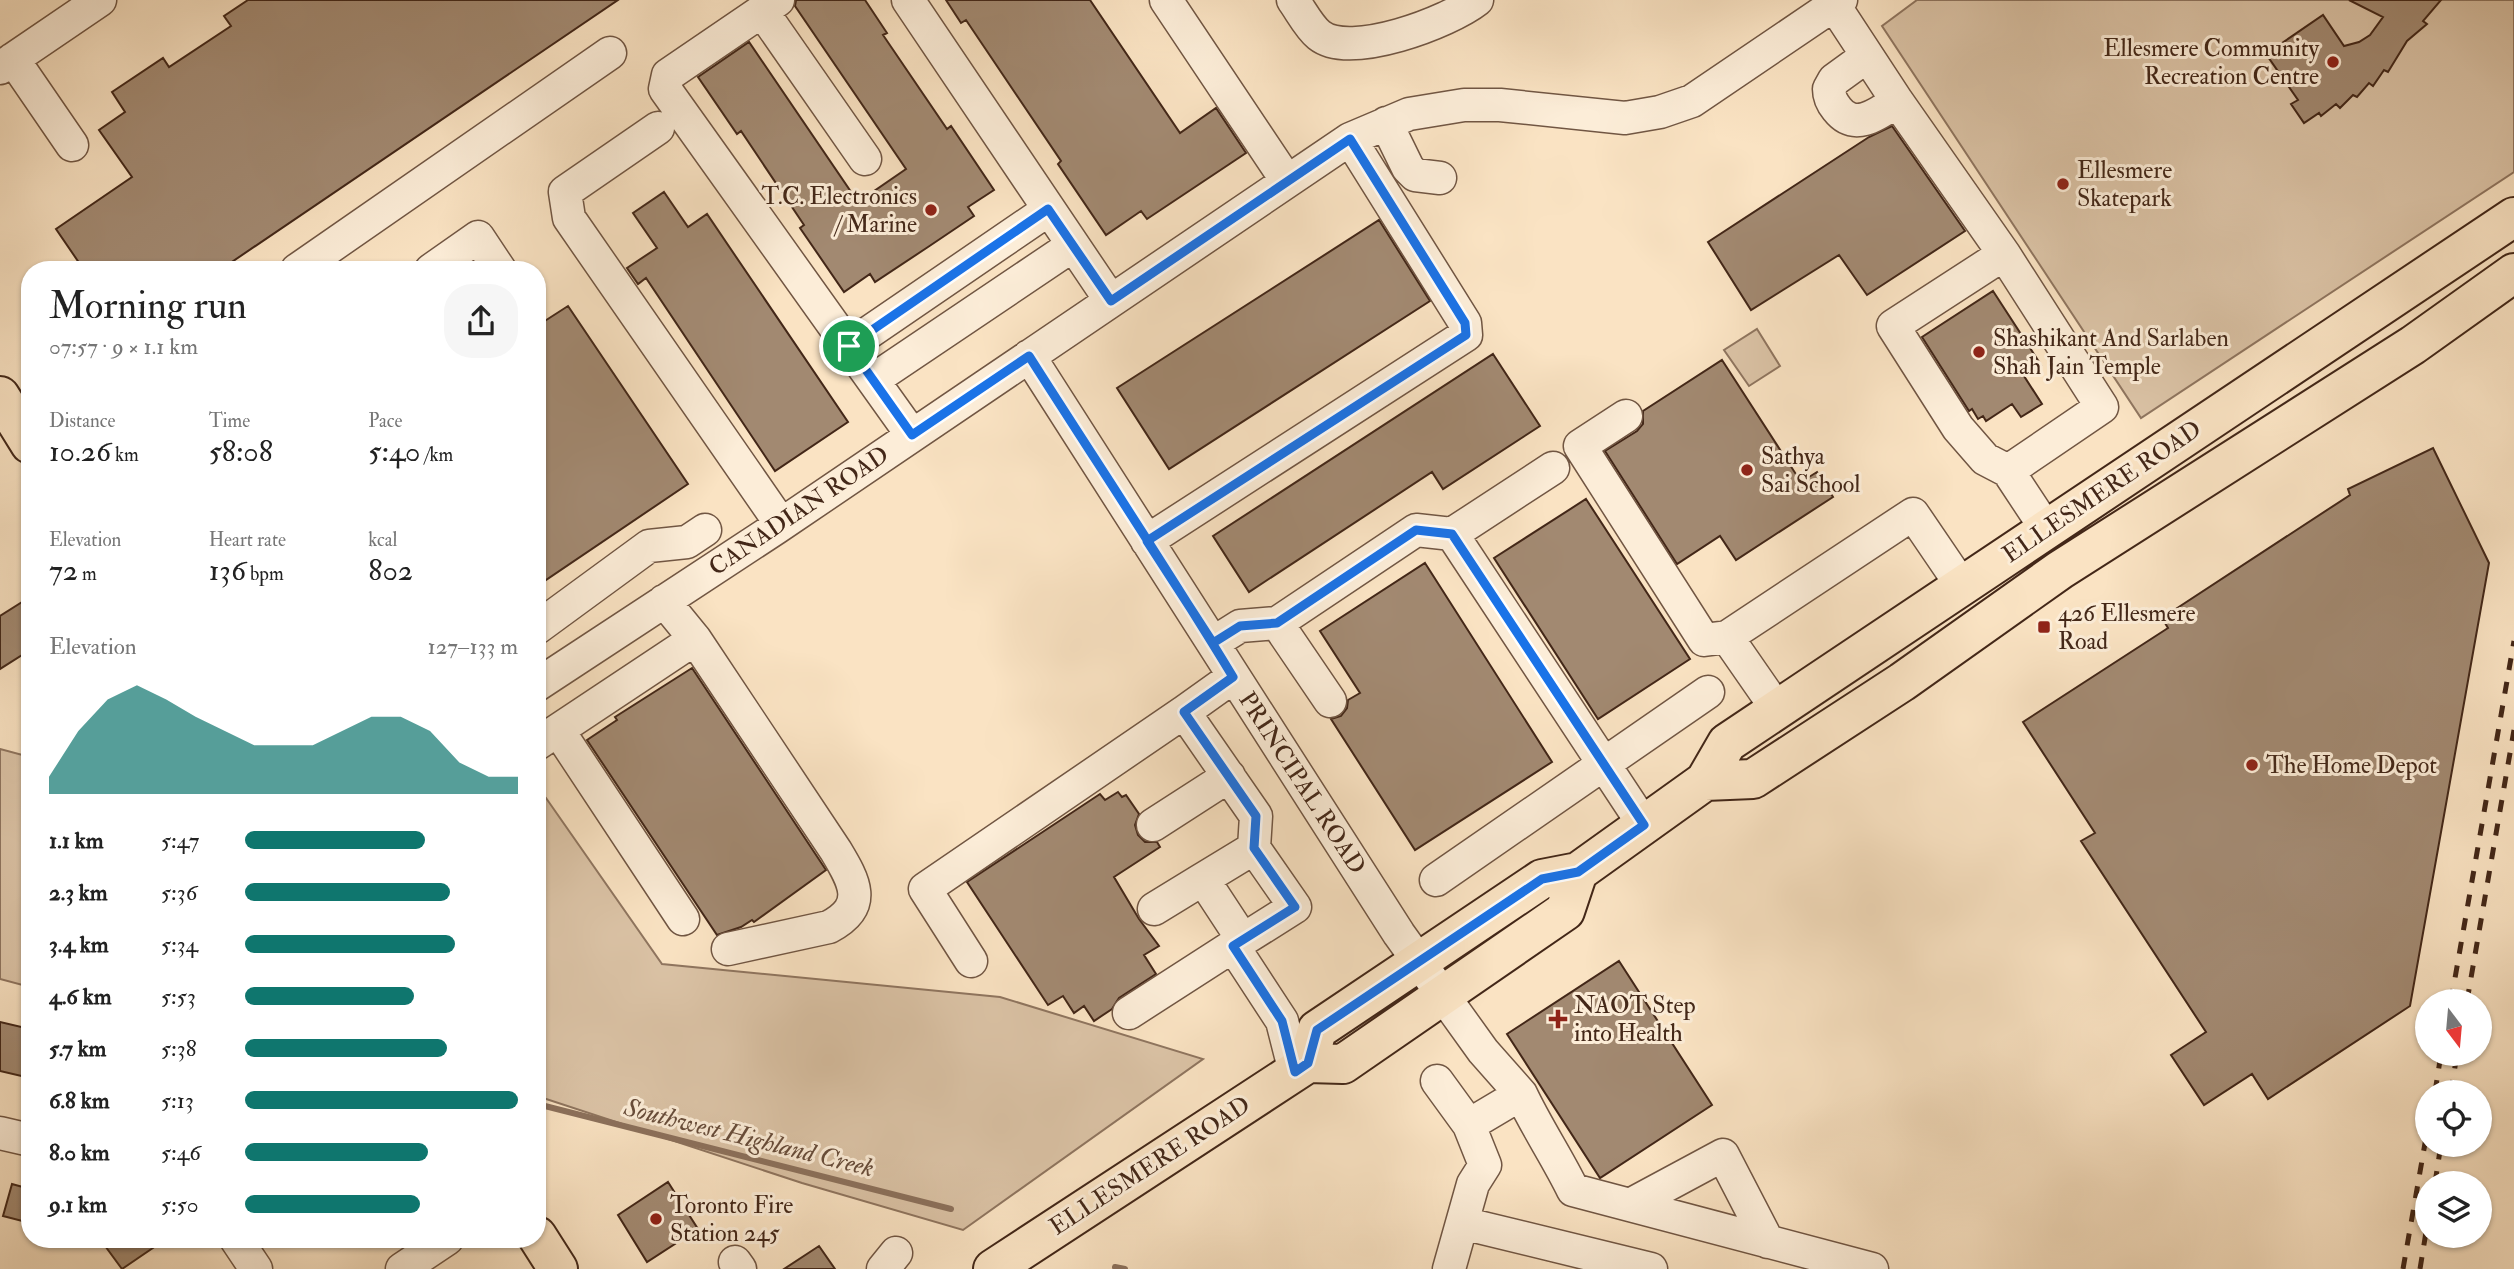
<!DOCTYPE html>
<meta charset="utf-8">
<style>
:root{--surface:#fff;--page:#f6f6f6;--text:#222;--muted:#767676;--accent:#0f766e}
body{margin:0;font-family:"IM FELL Double Pica",serif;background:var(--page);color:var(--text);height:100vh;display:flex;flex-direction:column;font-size:26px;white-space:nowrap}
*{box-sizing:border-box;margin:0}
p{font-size:23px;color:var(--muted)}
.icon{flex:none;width:38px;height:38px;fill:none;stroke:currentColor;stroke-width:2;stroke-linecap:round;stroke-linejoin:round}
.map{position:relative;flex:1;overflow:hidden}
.details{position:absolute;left:21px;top:261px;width:525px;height:987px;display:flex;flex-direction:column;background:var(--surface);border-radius:28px;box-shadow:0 2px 5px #0004}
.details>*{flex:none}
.needle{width:46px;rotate:164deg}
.fabs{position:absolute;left:2415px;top:989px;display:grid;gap:14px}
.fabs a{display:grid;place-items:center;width:77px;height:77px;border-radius:50%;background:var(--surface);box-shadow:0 2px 5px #0004;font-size:35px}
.pin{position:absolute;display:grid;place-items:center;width:60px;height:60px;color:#fff;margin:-30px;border:4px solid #fff;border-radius:50%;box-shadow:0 2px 7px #0007}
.round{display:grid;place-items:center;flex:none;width:74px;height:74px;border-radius:28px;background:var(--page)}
.summary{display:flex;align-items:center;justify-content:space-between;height:119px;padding:0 28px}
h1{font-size:38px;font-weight:600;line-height:52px}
.metrics{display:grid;grid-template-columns:repeat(3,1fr);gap:10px;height:119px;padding:7px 28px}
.metrics div{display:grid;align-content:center}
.metrics b{font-size:30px;font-weight:600}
.metrics small{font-size:19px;font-weight:400}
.metrics p{font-size:19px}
.chart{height:196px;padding:14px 28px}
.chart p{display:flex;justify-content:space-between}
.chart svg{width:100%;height:126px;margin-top:7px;fill:var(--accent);opacity:.7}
ul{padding:0 28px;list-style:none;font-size:23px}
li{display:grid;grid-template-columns:112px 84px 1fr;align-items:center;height:52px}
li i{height:18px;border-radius:9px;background:var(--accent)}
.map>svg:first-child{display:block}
.green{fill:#dbc3a6;stroke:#8f755f;stroke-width:2}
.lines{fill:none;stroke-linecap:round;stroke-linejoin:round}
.stream{stroke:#8c715c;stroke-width:6}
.building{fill:#a28971;stroke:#432718;stroke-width:2}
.minor-casing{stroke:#715643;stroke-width:35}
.major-casing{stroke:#432718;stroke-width:42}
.minor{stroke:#fcedd8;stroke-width:32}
.major{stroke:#fae3c3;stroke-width:38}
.rail{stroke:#432718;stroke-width:5;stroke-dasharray:12 12;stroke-linecap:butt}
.route-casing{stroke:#fff;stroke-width:14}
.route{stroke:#1a73e8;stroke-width:9}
.poi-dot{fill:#8f2418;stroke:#fcedd8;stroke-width:2.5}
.labels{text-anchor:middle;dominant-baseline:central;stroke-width:6;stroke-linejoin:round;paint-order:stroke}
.poi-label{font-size:24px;fill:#432718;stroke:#fcedd8;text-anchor:start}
.street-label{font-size:24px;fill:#432718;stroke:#fcedd8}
.water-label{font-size:26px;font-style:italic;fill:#674c3a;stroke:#fcedd8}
</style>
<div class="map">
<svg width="2514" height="1269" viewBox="0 0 2514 1269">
<rect width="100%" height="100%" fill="#fae3c3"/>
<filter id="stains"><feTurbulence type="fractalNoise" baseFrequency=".00286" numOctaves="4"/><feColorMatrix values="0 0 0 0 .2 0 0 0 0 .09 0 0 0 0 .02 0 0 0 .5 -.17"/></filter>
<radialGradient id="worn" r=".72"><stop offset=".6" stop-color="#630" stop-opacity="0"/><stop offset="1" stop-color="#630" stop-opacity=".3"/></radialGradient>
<path class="green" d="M 1917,0 L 2514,0 L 2514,172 L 2141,418 L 1882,26 Z
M 1757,329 L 1780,366 L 1749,386 L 1724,350 Z
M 0,749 L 30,757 L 30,987 L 0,979 Z
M 546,798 L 662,964 L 1000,997 L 1203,1059 L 963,1230 L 802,1183 L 537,1096 L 537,804 Z"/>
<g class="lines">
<path class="stream" d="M 537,1104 L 951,1209
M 1115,1267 L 1125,1269"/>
</g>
<path class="building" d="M 248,0 L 618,0 L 220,270 L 84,270 L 56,229 L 132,177 L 99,130 L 125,112 L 112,92 L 163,58 L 169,67 L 231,26 L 224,16 Z
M 796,0 L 865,0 L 887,33 L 883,35 L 947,129 L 951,126 L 994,190 L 968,207 L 974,216 L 928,247 L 875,282 L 870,274 L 844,292 L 800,228 L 804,225 L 741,131 L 737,134 L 698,77 L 749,42 L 858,202 L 906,169 L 795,6 Z
M 946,0 L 1090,0 L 1180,133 L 1216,108 L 1246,153 L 1147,219 L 1141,211 L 1106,235 L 1058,164 L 1061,161 L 966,20 L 961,23 Z
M 2349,0 L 2441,0 L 2423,21 L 2427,24 L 2407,41 L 2388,72 L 2384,70 L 2373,86 L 2369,83 L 2357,97 L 2353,95 L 2340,108 L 2336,104 L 2321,116 L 2319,113 L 2304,123 L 2291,104 L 2298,100 L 2266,54 L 2323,15 L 2344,46 L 2359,42 L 2370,35 L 2383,17 Z
M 1892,126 L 1965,231 L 1867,295 L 1839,255 L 1751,310 L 1708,242 L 1869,137 Z
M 664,192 L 688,227 L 707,214 L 848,422 L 775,471 L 646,278 L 638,284 L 627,268 L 657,248 L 633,213 Z
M 1379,220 L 1430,301 L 1169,469 L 1117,388 Z
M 1993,291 L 2041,365 L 2024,376 L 2042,404 L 2021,417 L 2012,404 L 1986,421 L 1983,416 L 1978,419 L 1972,409 L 1969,411 L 1922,337 Z
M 568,306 L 688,484 L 537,586 L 537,326 Z
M 1493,354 L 1540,426 L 1443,489 L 1432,472 L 1249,592 L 1213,536 Z
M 1722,360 L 1801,482 L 1817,472 L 1833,497 L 1736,560 L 1720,536 L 1677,564 L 1605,451 L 1637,431 L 1643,424 L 1643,411 Z
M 2433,448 L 2489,563 L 2410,1006 L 2268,1099 L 2252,1074 L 2204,1105 L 2171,1055 L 2206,1032 L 2081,841 L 2095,833 L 2023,722 L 2168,628 L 2162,618 L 2350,495 L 2348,489 Z
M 1586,499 L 1690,659 L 1598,719 L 1494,558 Z
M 1425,563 L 1552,762 L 1415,850 L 1331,719 L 1341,716 L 1347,708 L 1348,700 L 1360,693 L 1320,631 Z
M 30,597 L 30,650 L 0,669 L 0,616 Z
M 692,668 L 826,870 L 754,922 L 752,920 L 741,927 L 717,935 L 587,740 L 617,720 L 615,717 Z
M 1118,792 L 1122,797 L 1126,795 L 1139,814 L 1135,825 L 1138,835 L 1145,842 L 1157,842 L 1160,847 L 1114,877 L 1139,919 L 1159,946 L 1144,955 L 1156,974 L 1119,998 L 1112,1009 L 1094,1021 L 1084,1006 L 1074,1013 L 1063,996 L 1048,1005 L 967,882 L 1100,794 L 1105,800 Z
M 1619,961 L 1712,1105 L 1600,1178 L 1507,1034 Z
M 0,1022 L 30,1029 L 30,1078 L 0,1071 Z
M 668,1182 L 698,1229 L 647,1262 L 618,1215 Z
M 12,1184 L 30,1189 L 30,1223 L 3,1216 Z
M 100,1239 L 166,1239 L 122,1269 Z
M 819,1246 L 835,1269 L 784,1269 Z"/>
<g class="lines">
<g class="minor-casing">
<path id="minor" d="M 778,0 L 668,75 L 665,89 L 912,435
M 908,0 L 1111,301
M 1166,0 L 1287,181
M 1293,0 C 1301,11 1309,27 1319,35 C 1350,60 1449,22 1477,0
M 1834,5 L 1897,101 L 2004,254
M 762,11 L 865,159
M 1867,56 L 1834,80 L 1829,89 C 1829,97 1832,103 1837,109 C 1855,132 1878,114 1897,101
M 13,59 L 72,145
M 0,68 L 100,0
M 1386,123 L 1408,168 L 1415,175 L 1440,178
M 658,128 L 565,192 L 569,218 L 781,524
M 297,270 L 610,53
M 431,270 L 478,237 L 500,270
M 849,346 L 1048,210
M 1029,356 L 1399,934 L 1483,1051 L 1521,1094 L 1469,1125 L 1485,1165 L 1473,1184 L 1449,1269
M 873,380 L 1072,246
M 1626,416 L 1580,446 L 1704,640 L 1727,637 L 1913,514 L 1962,586
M 1553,468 L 1452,534 L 1644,825
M 2008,471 L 2102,407 L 2004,254 L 1893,326 L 1958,428 L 1985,459 L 2008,471 L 2047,530
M 1147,541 L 1466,335 L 1465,323 L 1350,139
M 537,628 L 649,546 L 687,542 L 705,530
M 1727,637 L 1777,709
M 695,639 L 836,851 C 854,881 869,906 829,927 L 728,949
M 1213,643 L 1240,626 L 1277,623
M 537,685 L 776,528 L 1350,139 L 1409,114 L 1464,105 L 1500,105 L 1625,118 L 1660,112 L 1692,101 L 1841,0
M 1330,701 L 1277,623 L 1416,530 L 1452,534
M 1184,712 L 1233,677
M 558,730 L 683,919
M 537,744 L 695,639 L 664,601
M 1153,825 L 1229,776
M 1436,880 L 1708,692
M 1154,909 L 1203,879
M 1243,940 L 1203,879 L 1254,848
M 971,961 L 925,889 L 1184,712 L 1256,816 L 1254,848 L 1295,907 L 1233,946 L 1282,1021 L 1295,1072
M 1129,1013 L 1233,946
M 1437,1081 L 1469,1125
M 1521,1094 C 1537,1128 1557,1157 1573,1190 L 1872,1269
M 0,1133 L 30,1140
M 1630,1205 L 1723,1155 L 1768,1242
M 1462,1223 L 1651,1269
M 236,1239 L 256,1269
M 735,1262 L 740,1269
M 402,1269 L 447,1239
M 883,1269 L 896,1253"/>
</g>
<g class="major-casing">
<path id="major" d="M 0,396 L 30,444
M 1705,781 L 1753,779 L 1902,682 L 2060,570 L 2413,345 L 2514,273
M 1308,1063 L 1317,1030 L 1542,879 L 1578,872 L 1705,781 L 1727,743 L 2514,217
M 537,1236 L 558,1269
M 993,1269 L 1308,1063 L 1343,1064 L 1565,911 L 1578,872"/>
</g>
<use href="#minor" class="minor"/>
<use href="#major" class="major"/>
<path class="rail" d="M 2451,1001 L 2514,641
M 2467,1001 L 2514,730
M 2435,1092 L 2441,1054
M 2451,1092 L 2457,1054
M 2435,1183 L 2441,1144
M 2403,1269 L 2427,1132
M 2420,1269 L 2427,1226"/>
</g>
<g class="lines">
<g class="route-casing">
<path id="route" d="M 849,346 L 912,435 L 1029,356 C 1097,463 1167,568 1233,677 L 1184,712 L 1256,816 L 1254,848 L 1295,907 L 1233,946 L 1282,1021 L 1295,1072 L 1308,1063 L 1317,1030 L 1542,879 L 1578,872 L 1644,825 L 1452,534 L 1416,530 L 1277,623 L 1240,626 L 1213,643 L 1147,541 L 1466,335 L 1465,323 L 1350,139 L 1111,301 L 1048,209 L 849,346"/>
</g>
<use href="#route" class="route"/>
</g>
<g class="poi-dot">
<circle cx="2333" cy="62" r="7"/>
<circle cx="2063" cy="184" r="7"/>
<circle cx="931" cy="210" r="7"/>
<circle cx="1979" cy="352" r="7"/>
<circle cx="1747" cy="470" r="7"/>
<rect x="2037" y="620" width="14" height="14" rx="3.5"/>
<circle cx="2252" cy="765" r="7"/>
<path d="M1554.5 1008.5h7v7h7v7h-7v7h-7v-7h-7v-7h7z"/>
<circle cx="656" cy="1219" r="7"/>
</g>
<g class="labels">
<g class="poi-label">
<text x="2319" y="48" text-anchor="end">Ellesmere Community<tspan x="2319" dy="28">Recreation Centre</tspan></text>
<text x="2077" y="170">Ellesmere<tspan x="2077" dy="28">Skatepark</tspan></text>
<text x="917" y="196" text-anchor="end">T.C. Electronics<tspan x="917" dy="28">/ Marine</tspan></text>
<text x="1993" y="338">Shashikant And Sarlaben<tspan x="1993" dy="28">Shah Jain Temple</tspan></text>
<text x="1761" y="456">Sathya<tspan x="1761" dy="28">Sai School</tspan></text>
<text x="2058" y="613">426 Ellesmere<tspan x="2058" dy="28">Road</tspan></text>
<text x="2266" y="765">The Home Depot</text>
<text x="1574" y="1005">NAOT Step<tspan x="1574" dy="28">into Health</tspan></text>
<text x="670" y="1205">Toronto Fire<tspan x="670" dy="28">Station 245</tspan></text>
</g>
<g class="street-label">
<text transform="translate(2102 492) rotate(-34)">ELLESMERE ROAD</text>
<text transform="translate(799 511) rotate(-34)">CANADIAN ROAD</text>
<text transform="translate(1302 783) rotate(57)">PRINCIPAL ROAD</text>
<text transform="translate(1150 1166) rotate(-33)">ELLESMERE ROAD</text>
</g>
<g class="water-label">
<text transform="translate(749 1138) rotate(14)">Southwest Highland Creek</text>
</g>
</g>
<rect width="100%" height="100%" filter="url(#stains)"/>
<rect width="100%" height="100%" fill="url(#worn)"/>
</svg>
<div class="fabs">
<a><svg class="needle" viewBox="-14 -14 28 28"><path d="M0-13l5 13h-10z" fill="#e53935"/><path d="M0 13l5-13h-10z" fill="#767676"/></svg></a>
<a><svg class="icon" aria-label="locate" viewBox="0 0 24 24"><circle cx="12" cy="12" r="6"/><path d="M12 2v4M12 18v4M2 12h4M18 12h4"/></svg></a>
<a><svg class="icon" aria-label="layers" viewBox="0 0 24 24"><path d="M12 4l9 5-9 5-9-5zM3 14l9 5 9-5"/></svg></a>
</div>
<div class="pin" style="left:849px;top:346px;background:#1e9e55"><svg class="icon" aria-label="arrive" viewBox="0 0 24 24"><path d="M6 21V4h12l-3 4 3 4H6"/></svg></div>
<section class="details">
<div class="summary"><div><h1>Morning run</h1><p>07:57 · 9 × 1.1 km</p></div><a class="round"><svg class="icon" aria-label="share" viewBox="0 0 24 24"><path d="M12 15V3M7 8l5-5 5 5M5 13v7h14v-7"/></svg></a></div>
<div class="metrics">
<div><p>Distance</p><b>10.26<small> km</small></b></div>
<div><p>Time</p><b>58:08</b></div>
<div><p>Pace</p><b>5:40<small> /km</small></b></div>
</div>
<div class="metrics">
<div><p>Elevation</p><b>72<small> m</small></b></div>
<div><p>Heart rate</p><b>136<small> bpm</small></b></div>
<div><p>kcal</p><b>802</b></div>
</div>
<div class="chart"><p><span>Elevation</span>127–133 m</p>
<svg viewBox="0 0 160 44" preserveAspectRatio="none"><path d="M0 44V38L10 22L20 11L30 6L40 11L50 17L60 22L70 27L80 27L90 27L100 22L110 17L120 17L130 22L140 33L150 38L160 38V44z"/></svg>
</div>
<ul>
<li><b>1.1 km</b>5:47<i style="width:66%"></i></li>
<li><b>2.3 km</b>5:36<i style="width:75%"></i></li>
<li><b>3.4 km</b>5:34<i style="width:77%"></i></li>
<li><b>4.6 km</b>5:53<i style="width:62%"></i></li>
<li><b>5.7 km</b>5:38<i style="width:74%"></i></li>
<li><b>6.8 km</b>5:13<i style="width:100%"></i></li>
<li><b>8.0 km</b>5:46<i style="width:67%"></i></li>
<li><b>9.1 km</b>5:50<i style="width:64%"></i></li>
</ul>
</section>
</div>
